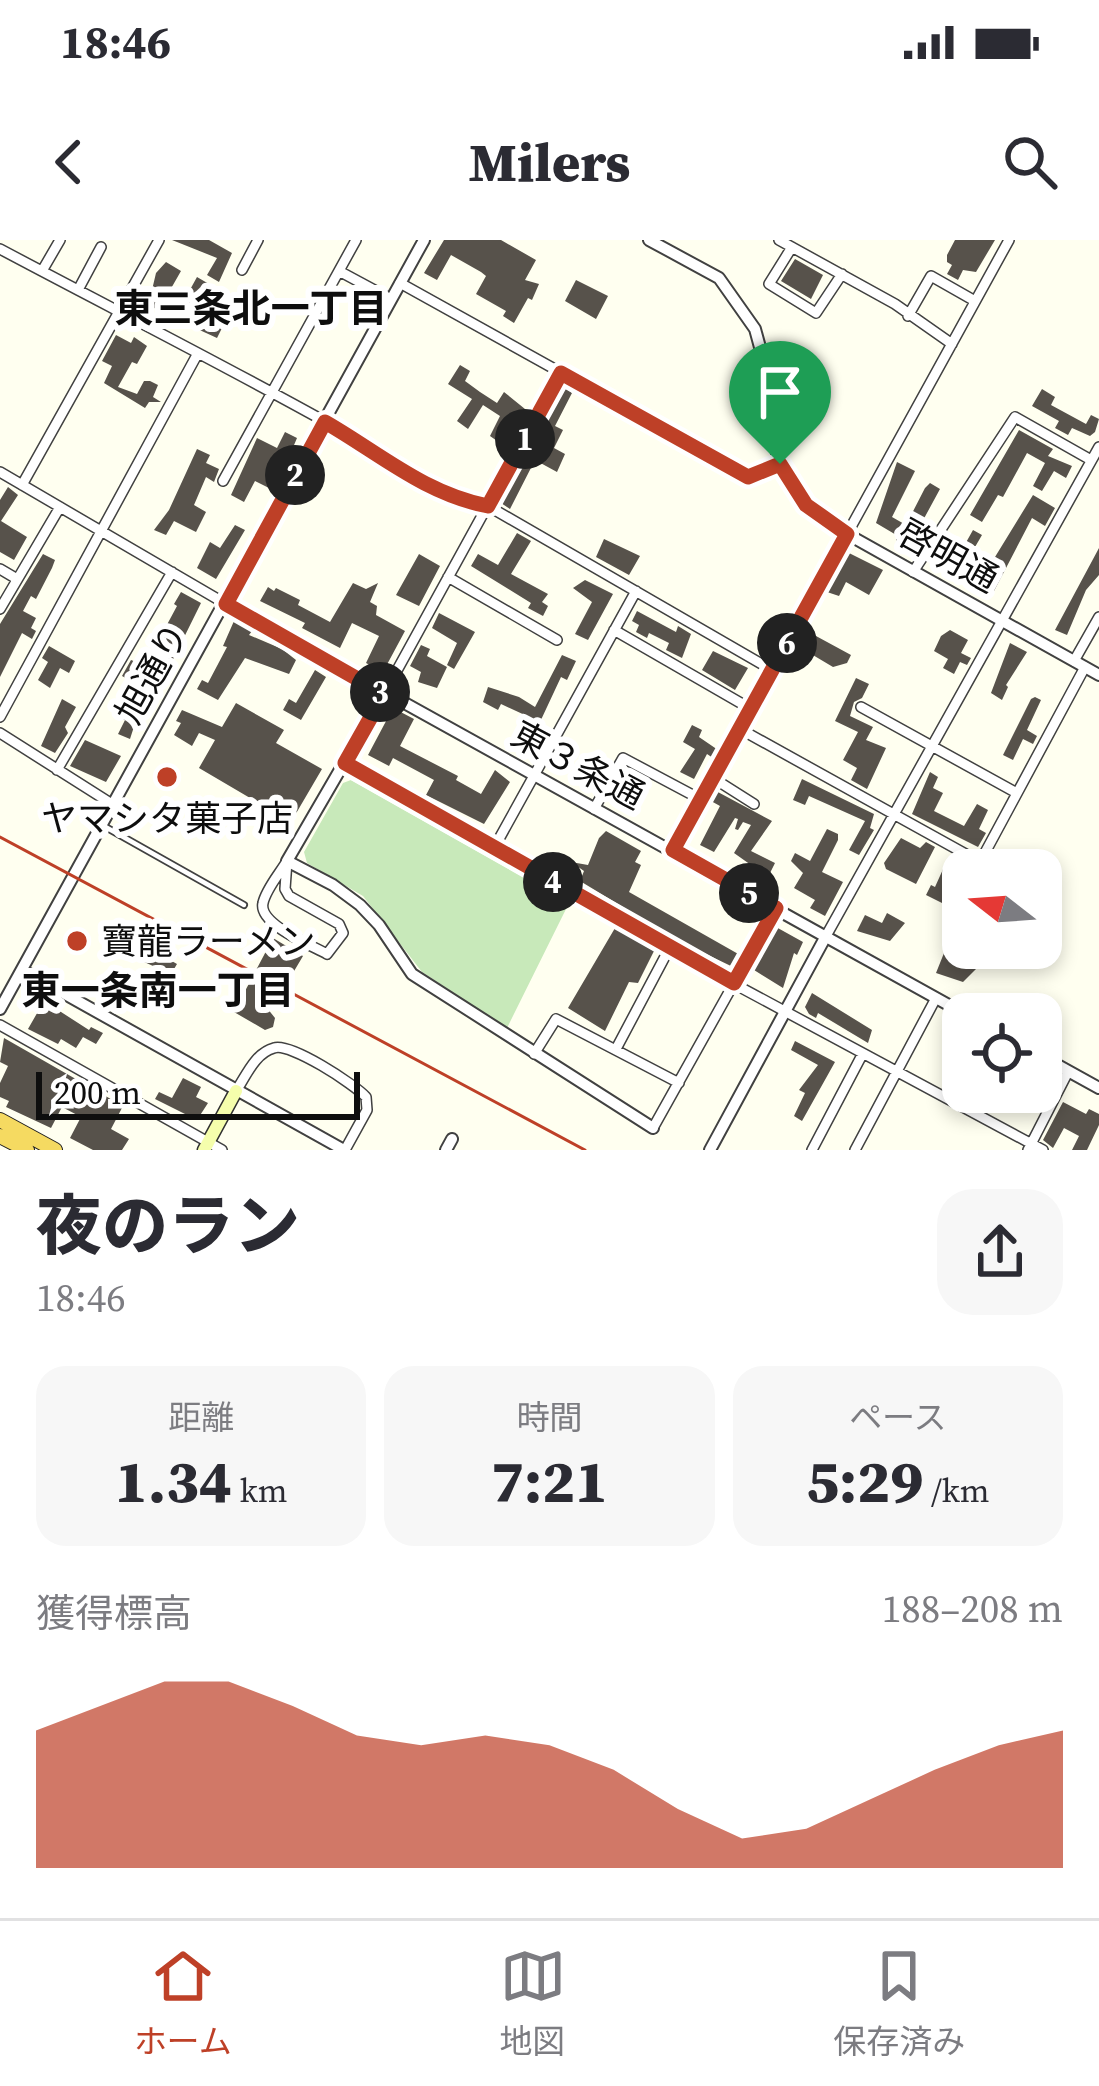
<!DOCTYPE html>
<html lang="ja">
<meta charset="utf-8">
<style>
:root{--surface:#fff;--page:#f7f7f7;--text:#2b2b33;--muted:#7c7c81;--line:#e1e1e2;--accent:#be4027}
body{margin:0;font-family:"Source Serif 4","Noto Sans JP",serif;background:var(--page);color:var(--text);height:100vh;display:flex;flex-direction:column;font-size:45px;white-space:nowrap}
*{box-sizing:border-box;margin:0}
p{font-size:39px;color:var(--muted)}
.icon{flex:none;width:66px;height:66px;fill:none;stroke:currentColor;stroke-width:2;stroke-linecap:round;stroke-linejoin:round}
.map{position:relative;height:910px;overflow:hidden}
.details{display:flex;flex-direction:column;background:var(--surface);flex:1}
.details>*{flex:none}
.needle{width:78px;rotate:287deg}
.buttons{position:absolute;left:942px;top:609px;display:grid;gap:24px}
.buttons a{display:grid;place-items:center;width:120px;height:120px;border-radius:24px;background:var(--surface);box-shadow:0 6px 18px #0003;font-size:60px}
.scale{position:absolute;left:36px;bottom:30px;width:324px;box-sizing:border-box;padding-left:12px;border:6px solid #0e0e0e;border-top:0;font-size:33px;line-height:42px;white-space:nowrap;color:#0e0e0e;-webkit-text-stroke:9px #fff;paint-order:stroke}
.pin{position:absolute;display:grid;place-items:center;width:102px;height:102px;color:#fff;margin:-123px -51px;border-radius:50% 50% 50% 0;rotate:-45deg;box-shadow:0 0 12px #0007}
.pin .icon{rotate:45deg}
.km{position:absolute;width:60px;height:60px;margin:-30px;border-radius:50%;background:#222;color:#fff;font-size:33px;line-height:60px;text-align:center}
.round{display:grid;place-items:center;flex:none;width:126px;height:126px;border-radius:36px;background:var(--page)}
.head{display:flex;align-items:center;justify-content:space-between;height:204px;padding:0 36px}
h1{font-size:66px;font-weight:800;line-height:90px}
.stats{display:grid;grid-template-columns:repeat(3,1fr);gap:18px;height:204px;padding:12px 36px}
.stats div{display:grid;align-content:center;border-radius:30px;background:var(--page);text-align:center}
.stats b{font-size:60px;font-weight:800}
.stats small{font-size:33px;font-weight:400}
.stats p{font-size:33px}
.chart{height:336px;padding:24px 36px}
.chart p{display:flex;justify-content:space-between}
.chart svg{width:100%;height:216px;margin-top:12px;fill:var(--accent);opacity:.7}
.status{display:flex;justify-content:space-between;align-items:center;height:84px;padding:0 60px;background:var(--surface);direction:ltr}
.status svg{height:33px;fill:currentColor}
header{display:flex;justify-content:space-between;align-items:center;height:156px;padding:0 36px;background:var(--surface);font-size:54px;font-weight:800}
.menu{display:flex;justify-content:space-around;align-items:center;height:168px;border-top:3px solid var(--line);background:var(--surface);font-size:33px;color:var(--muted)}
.menu a{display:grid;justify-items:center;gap:6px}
.menu .on{color:var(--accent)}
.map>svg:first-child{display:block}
.green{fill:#c8e9ba}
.building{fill:#57524b}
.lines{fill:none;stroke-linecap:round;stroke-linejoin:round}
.service-casing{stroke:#414141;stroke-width:8}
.minor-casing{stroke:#414141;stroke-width:12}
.tertiary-casing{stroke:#414141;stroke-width:14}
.secondary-casing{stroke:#303030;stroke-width:15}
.trunk-casing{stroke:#1f1f1f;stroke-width:16}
.service{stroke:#fff;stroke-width:4.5}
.minor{stroke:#fff;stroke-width:9}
.tertiary{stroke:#fff;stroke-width:10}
.secondary{stroke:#f5feac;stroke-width:12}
.trunk{stroke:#f5da61;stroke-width:14}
.rail{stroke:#be4027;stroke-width:3}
.route-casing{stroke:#fff;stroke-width:24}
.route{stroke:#be4027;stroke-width:15}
.poi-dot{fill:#be4027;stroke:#fff;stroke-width:4.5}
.labels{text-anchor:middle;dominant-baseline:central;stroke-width:12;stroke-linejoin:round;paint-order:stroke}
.street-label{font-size:36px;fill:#0e0e0e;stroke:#fff}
.poi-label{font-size:36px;fill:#0e0e0e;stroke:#fff}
.neighbourhood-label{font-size:39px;font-weight:bold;fill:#0e0e0e;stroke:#fff}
</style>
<div class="status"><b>18:46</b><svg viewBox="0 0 49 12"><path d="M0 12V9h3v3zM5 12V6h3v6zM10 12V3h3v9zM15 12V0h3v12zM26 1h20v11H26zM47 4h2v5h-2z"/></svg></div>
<header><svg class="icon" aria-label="back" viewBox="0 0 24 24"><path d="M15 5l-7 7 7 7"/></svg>Milers<svg class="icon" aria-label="search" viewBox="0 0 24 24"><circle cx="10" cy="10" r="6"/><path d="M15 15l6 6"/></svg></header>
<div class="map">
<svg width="1099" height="910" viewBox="0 0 1099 910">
<rect width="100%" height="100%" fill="#fffff0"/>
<path class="green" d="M 351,540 L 569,663 L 507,788 L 422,732 L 363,656 L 307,623 L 304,612 L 343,543 Z"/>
<path class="building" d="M 172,0 L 209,0 L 232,13 L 219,42 L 207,35 L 217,18 Z
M 444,0 L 501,0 L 536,20 L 525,40 L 539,44 L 532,60 L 528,58 L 514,83 L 503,76 L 506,71 L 476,54 L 486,36 L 481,32 L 451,15 L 437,40 L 424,33 Z
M 955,0 L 995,0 L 976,32 L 963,30 L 958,40 L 947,34 L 952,25 L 947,22 L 947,15 Z
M 795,19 L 823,35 L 811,59 L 781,41 Z
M 166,22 L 181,31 L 165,59 L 169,61 L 163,73 L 137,58 L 144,46 L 152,50 L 156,33 Z
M 197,37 L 209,44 L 202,55 L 231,70 L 217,98 L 193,87 L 199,76 L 181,66 Z
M 576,40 L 608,56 L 596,79 L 565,61 Z
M 116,95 L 131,103 L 134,97 L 147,106 L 137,124 L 132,122 L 118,147 L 137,154 L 144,141 L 150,141 L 158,145 L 153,157 L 161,162 L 149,162 L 145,168 L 104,143 L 112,126 L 102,121 Z
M 460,125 L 470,131 L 465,141 L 480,152 L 497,163 L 504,152 L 525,169 L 521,178 L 513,178 L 500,203 L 490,196 L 500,176 L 483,165 L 468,189 L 457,181 L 472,159 L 448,144 Z
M 565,148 L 572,153 L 555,186 L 563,190 L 554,208 L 565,214 L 557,232 L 535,220 L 510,269 L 501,263 Z
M 1042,149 L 1055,157 L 1051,165 L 1086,184 L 1091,175 L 1099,179 L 1095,192 L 1090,196 L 1072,188 L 1068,195 L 1055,188 L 1059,181 L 1032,166 Z
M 1019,190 L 1053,209 L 1048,216 L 1072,226 L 1066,238 L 1054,231 L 1042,251 L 1033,246 L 1045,223 L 1027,213 L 1003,257 L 998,255 L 982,282 L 970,275 Z
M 285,192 L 297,198 L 281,236 L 276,233 L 269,248 L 255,241 L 244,262 L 231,255 L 257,198 L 277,208 Z
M 197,209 L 210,215 L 206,223 L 219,229 L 214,242 L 206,237 L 194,265 L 206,272 L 196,292 L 174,281 L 166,295 L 154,290 L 169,270 Z
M 897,222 L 915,231 L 892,277 L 906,285 L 925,248 L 930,243 L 940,249 L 908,308 L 896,300 L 898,296 L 876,283 Z
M 8,247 L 18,255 L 1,281 L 27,297 L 14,320 L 0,312 L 0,260 Z
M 1033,255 L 1055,268 L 1045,286 L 1032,278 L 993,353 L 932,321 L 942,305 L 959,315 L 973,290 L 982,295 L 968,319 L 987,330 Z
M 235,285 L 245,290 L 216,339 L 197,328 L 210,302 L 220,308 Z
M 517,293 L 531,301 L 511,334 L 548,354 L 542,362 L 548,366 L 543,376 L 528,368 L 531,363 L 471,326 L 478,314 L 498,325 Z
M 604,299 L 640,316 L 629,335 L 596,317 Z
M 1099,308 L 1099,335 L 1086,350 L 1067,395 L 1055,390 Z
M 849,313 L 883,330 L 869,355 L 846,342 L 839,356 L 827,352 Z
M 43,314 L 55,320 L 52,328 L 36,359 L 31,356 L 23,371 L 36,378 L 31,388 L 36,391 L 32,399 L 22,393 L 0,437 L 0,384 Z
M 419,314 L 440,326 L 419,366 L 396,355 Z
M 585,340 L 613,354 L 588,400 L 575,394 L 592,362 L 573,348 Z
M 353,343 L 366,349 L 378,343 L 370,362 L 377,366 L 376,375 L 405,391 L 383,432 L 366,423 L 379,396 L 352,383 L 340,408 L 302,388 L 305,383 L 260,361 L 268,347 L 274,351 L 276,348 L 300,360 L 298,365 L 330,382 Z
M 181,352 L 201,363 L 157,452 L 146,471 L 140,468 L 130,499 L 118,494 L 125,480 L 115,475 L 122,460 L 131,464 L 141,446 L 122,436 L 131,420 L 152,428 L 162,410 L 155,407 L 177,366 L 174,364 Z
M 637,371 L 676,392 L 678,386 L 691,394 L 682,418 L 666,410 L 669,403 L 649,393 L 647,398 L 636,392 L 639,385 L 632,381 Z
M 439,373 L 475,392 L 454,429 L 447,425 L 457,403 L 432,388 Z
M 234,381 L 252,391 L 249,395 L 282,409 L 296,420 L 289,434 L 245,418 L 218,460 L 197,449 L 202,440 L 208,443 L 227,407 L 223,406 Z
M 950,390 L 968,400 L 961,413 L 971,418 L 967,425 L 960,422 L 954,434 L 943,428 L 948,419 L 934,411 L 941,396 Z
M 816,396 L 851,415 L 847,423 L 833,427 L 796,405 L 799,400 L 807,402 Z
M 1010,403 L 1027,412 L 1006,445 L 1008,447 L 1002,460 L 991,453 Z
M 421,405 L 430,409 L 427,416 L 447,427 L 437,448 L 418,442 L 421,432 L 410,426 Z
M 49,406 L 75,421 L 69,433 L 60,428 L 50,448 L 38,440 L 48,422 L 42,418 Z
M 713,411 L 748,428 L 735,450 L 702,430 Z
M 562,415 L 576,421 L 567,440 L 561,437 L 540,482 L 501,464 L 498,470 L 483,462 L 488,447 L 519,457 L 535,467 Z
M 315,430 L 326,437 L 301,480 L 283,470 L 289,459 L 296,463 Z
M 856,438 L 869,444 L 862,458 L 854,462 L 850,476 L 873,487 L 866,500 L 886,508 L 867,549 L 851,540 L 857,528 L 843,520 L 858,492 L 835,481 Z
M 1035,457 L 1041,460 L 1027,490 L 1037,496 L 1033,504 L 1023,499 L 1013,520 L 1003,515 L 1031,459 Z
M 62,459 L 76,467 L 65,487 L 68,493 L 55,513 L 41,506 Z
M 236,463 L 284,490 L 276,503 L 322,529 L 291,582 L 199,528 L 215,500 L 199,493 L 192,506 L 174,495 L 181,483 L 176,481 L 182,470 L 222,487 Z
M 393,468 L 414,479 L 400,506 L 458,536 L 456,540 L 481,554 L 495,530 L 510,542 L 484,584 L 426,555 L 434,540 L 393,518 L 389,526 L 368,515 Z
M 692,485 L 702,490 L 699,497 L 718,510 L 713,518 L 707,514 L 694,539 L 680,532 L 695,509 L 683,502 Z
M 85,500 L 121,516 L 106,542 L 70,526 Z
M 930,532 L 938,537 L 933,548 L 943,553 L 934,571 L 964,586 L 977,564 L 988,570 L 979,589 L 986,593 L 978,607 L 912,574 Z
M 802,539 L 874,574 L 870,588 L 874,590 L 859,615 L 849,610 L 865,581 L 809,556 L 805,565 L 793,560 Z
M 716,551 L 772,581 L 751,611 L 775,623 L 768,637 L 734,613 L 751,585 L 743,582 L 738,590 L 735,589 L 738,579 L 735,578 L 714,612 L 700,605 L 720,566 L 711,561 Z
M 827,589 L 838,594 L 838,600 L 822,632 L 843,642 L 825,676 L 810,668 L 815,660 L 794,648 L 803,633 L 791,621 L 795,613 L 810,621 Z
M 606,591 L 641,611 L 635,622 L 641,625 L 629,652 L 740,715 L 733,727 L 679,701 L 580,641 L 584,631 L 571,622 L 588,625 L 599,598 Z
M 901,598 L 920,608 L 926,602 L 935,607 L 916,644 L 886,629 L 884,623 Z
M 944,627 L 963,635 L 948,666 L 926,655 L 931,645 L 935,647 Z
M 887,673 L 905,683 L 890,701 L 857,691 L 865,675 L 882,683 Z
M 776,687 L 803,702 L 797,715 L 794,713 L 783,748 L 754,730 Z
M 615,688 L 654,711 L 638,743 L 629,742 L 605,791 L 568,768 Z
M 117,690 L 177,724 L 171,734 L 124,713 L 126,709 L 111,701 Z
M 952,693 L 963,699 L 959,709 L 982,723 L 963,742 L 936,733 Z
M 273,698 L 303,716 L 274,765 L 267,768 L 275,778 L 273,787 L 265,790 L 234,772 Z
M 812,753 L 872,790 L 868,803 L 818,773 L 816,778 L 809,774 L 805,767 Z
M 44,761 L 89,790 L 91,787 L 103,793 L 96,804 L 83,797 L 76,808 L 61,799 L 58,804 L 28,789 Z
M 4,798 L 123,866 L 111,889 L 129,899 L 122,910 L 93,910 L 70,898 L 81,877 L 62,867 L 51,888 L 6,867 L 9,861 L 0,857 L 0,843 L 8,826 L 0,822 Z
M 795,801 L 835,822 L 802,881 L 794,876 L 805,853 L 799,850 L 818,825 L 791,810 Z
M 183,838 L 201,847 L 196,857 L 208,863 L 197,880 L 155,859 L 159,852 L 172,858 Z
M 1063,862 L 1086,874 L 1089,869 L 1099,874 L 1099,885 L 1087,910 L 1072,910 L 1079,896 L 1064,888 L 1053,908 L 1043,900 Z"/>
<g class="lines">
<g class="service-casing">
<path id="service" d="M 102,585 L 244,665"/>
</g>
<g class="minor-casing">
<path id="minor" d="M 779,0 L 895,64 L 952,104
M 792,7 L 769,44 L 816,73 L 842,34
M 0,9 C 109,67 218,122 326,182 C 381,212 425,254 488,266 L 772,430
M 242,30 L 258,0
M 42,31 L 60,0
M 339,31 L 391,59
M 400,43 L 749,237 L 780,224
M 78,50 L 101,7
M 908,76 L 931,36 L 975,61
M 0,232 L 226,364
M 223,241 L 356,0
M 22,245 L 159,0
M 0,329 L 17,339
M 913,332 L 1015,177 L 1091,220
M 448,337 L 557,400
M 0,369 L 60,267
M 614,390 L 751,469
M 1074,421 L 1099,377
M 384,454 L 561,132
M 861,467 L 1015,552
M 0,477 L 198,113
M 740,489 L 980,622 L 1085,427
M 0,493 L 112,564
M 345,523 L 669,709 L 1043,910
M 57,530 L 172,332
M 713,538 L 754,564
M 594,569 L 623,518 L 702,560
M 494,608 L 636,351
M 673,610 L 1009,0
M 287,621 L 285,649 L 289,656 L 339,684 L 343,693 L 327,714 C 311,705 258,684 263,663 C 266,649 280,633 287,621 Z
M 958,663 L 963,653
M 826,696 L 1099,207
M 0,785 L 222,910
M 616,809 L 669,709
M 534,814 L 556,779 L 679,843
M 236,851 C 246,836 255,813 274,808 C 290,802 354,844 366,857 L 367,870 L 345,910
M 653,888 L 776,668
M 812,910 L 862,815
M 855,910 L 936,758
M 1028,910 L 1068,832"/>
</g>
<g class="tertiary-casing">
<path id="tertiary" d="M 649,0 L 719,38 L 755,89 L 767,133 L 769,184 L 780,224 L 806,265 L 847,294 L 1099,435
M 226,364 L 965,774
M 384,454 L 287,621 L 333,645 L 360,665 L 379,685 L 412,734 L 653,888
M 22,730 L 344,910
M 0,769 L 424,0
M 1041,816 L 1099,848
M 446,910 L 452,899
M 710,910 L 826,696"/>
</g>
<g class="secondary-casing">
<path id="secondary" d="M 204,910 L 236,851"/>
</g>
<g class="trunk-casing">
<path id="trunk" d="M 0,880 L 55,910
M 0,896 L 27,910"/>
</g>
<use href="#service" class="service"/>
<use href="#minor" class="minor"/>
<use href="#tertiary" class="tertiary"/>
<use href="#secondary" class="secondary"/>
<use href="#trunk" class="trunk"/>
<path class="rail" d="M 0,597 L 585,910"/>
</g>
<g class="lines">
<g class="route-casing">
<path id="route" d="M 561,133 L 748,237 L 780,224 L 806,265 L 847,294 L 673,610 L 776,668 L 734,743 L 345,523 L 384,454 L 226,364 L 325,182 C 379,213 425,254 488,266 Z"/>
</g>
<use href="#route" class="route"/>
</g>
<g class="poi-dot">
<circle cx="167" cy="537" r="12"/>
<circle cx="77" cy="701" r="12"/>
</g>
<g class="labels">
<g class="street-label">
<text transform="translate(948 316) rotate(29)">啓明通</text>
<text transform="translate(152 433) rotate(-61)">旭通り</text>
<text transform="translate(578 525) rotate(28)">東３条通</text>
</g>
<g class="poi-label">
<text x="167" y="578">ヤマシタ菓子店</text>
<text x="101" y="701" text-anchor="start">寶龍ラーメン</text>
</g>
<g class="neighbourhood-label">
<text x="251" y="68">東三条北一丁目</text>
<text x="158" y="750">東一条南一丁目</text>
</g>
</g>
</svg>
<div class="buttons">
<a><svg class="needle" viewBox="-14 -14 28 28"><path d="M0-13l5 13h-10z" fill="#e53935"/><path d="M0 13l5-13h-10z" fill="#7c7c81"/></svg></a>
<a><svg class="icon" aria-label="locate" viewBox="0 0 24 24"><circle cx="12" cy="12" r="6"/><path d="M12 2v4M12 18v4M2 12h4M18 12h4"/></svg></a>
</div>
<div class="scale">200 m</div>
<div class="pin" style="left:780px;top:224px;background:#1e9e55"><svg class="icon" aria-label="arrive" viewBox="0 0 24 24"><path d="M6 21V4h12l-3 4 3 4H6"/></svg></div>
<b class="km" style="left:525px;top:199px">1</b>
<b class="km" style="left:295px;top:235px">2</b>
<b class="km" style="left:380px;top:452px">3</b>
<b class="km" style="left:553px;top:642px">4</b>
<b class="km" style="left:749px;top:653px">5</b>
<b class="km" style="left:787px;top:403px">6</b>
</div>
<section class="details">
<div class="head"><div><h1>夜のラン</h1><p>18:46</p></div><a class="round"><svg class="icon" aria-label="share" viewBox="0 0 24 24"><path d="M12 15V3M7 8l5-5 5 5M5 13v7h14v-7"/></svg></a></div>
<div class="stats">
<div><p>距離</p><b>1.34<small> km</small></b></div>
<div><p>時間</p><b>7:21</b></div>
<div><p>ペース</p><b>5:29<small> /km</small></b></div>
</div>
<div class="chart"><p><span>獲得標高</span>188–208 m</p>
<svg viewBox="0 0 160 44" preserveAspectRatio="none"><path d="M0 44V16L10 11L20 6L30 6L40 11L50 17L60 19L70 17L80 19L90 24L100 32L110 38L120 36L130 30L140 24L150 19L160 16V44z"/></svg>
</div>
</section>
<nav class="menu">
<a class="on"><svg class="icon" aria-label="home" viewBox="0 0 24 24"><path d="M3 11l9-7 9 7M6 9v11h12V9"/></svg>ホーム</a>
<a><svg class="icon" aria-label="map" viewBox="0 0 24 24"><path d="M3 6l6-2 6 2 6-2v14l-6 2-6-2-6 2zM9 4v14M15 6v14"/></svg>地図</a>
<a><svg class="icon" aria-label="saved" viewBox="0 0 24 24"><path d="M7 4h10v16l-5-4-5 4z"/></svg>保存済み</a>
</nav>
